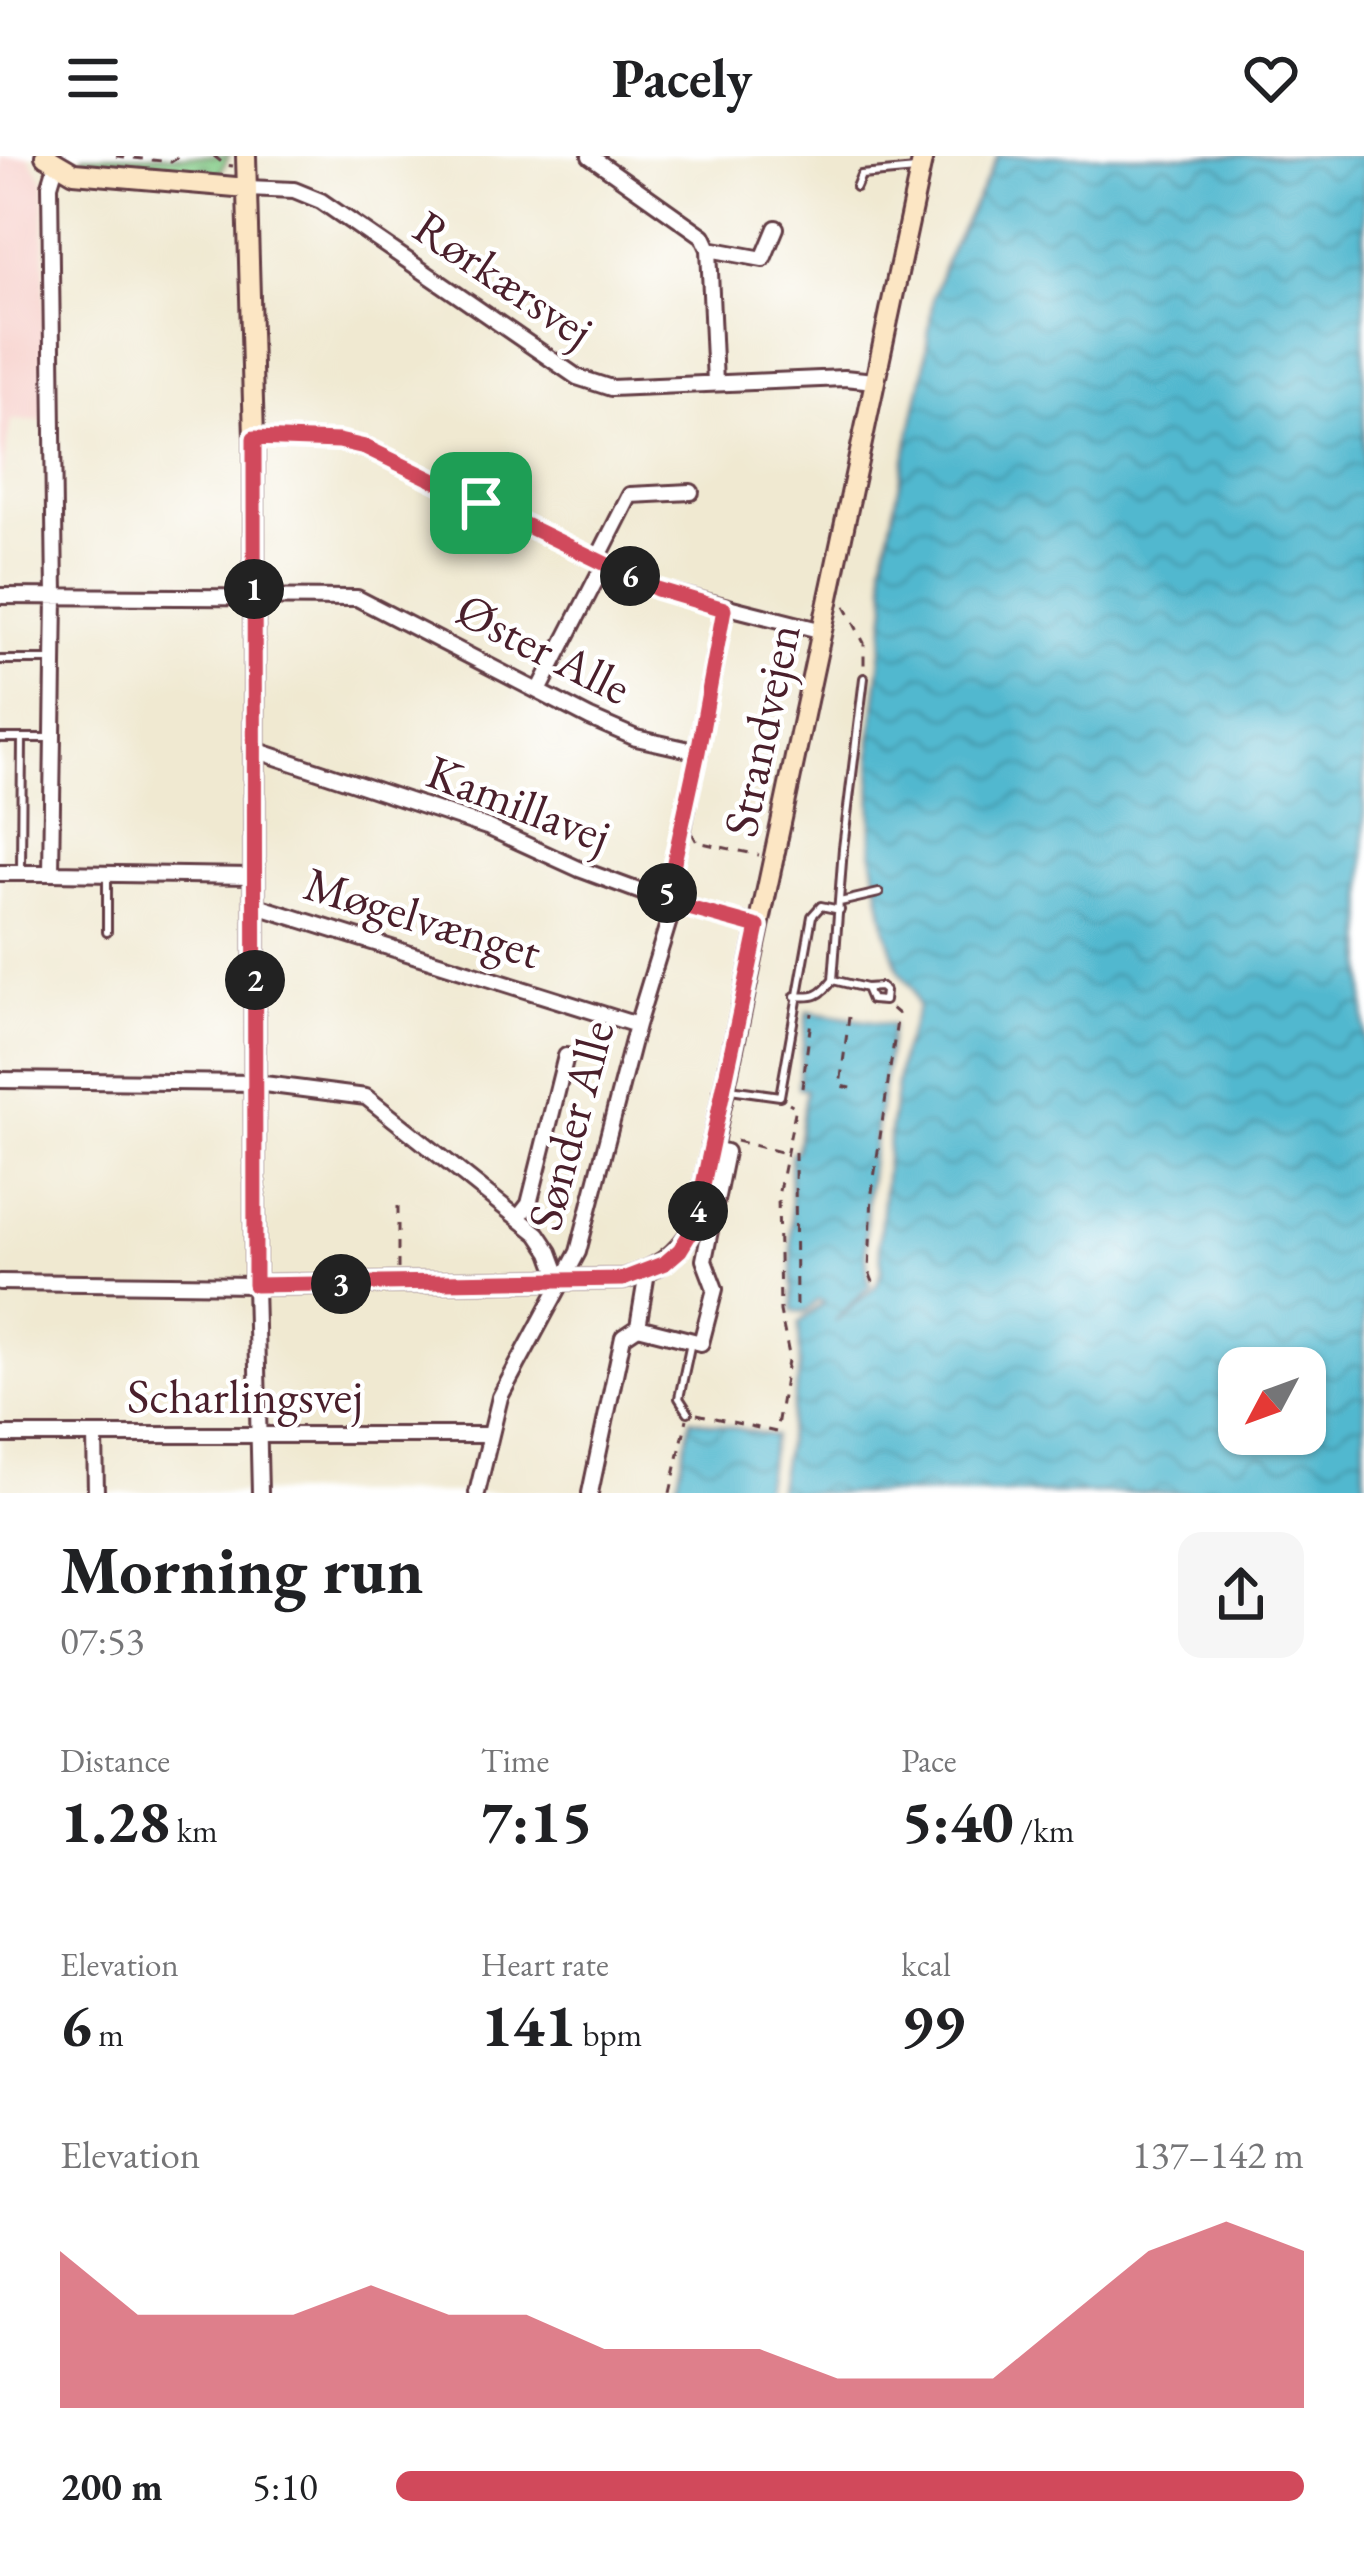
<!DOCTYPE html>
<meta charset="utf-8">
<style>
:root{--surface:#fff;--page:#f6f6f6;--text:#202124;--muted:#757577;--accent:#d1495b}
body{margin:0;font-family:"EB Garamond",serif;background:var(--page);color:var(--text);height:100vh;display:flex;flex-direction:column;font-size:45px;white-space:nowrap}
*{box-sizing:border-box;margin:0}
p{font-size:39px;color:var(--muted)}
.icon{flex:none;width:66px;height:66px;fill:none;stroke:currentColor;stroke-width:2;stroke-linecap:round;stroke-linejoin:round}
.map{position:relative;height:1337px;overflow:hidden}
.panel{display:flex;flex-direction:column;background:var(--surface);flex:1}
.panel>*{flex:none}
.needle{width:78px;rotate:229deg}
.buttons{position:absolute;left:1218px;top:1191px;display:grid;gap:24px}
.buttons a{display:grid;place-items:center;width:108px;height:108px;border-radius:24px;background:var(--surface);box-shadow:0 3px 9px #0004;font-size:60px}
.pin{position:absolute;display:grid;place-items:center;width:102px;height:102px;color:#fff;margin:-51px;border-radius:24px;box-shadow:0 6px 18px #0006}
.km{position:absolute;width:60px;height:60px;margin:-30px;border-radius:50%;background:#222;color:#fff;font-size:33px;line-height:60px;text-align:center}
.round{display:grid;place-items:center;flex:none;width:126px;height:126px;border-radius:24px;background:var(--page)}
.headline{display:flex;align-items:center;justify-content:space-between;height:204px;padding:0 60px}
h1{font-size:66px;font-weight:700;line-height:90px}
.metrics{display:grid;grid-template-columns:repeat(3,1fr);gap:18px;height:204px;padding:12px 60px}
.metrics div{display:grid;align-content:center}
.metrics b{font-size:60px;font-weight:700}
.metrics small{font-size:33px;font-weight:400}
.metrics p{font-size:33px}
.chart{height:336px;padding:24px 60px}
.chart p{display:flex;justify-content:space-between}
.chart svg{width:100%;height:216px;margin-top:12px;fill:var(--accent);opacity:.7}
ul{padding:0 60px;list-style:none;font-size:39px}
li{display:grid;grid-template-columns:192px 144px 1fr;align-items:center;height:90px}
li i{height:30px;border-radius:15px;background:var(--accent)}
header{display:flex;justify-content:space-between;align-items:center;height:156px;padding:0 60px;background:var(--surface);font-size:54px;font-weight:700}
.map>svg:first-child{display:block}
.built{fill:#f7d0cb}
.cemetery{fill:url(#cemetery-stones);stroke:#667559;stroke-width:3}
.water{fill:url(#water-waves);stroke:#4e6c7d;stroke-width:3;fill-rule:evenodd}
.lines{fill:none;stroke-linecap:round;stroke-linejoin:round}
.lane-casing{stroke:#633d44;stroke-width:12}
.street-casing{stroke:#633d44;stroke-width:20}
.secondary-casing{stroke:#633d44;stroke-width:24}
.path{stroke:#633d44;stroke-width:3;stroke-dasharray:9 9;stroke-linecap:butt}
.lane{stroke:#fff;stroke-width:6}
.street{stroke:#fff;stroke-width:14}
.secondary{stroke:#fce6c4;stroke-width:18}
.route-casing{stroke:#fff;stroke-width:24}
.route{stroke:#d1495b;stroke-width:15}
.labels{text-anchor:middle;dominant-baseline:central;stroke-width:9;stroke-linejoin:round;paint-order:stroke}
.street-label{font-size:48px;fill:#4a1f2b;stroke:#fff}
</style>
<header><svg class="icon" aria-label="menu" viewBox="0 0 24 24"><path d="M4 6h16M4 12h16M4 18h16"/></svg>Pacely<svg class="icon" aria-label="heart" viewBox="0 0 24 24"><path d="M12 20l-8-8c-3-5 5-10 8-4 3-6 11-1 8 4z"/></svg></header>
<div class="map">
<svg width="1364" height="1337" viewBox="0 0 1364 1337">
<defs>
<pattern id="cemetery-stones" width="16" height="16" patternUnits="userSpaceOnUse" patternTransform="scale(3)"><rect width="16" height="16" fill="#83cb87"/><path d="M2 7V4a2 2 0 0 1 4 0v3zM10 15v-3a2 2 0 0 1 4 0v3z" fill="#73ae75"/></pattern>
<pattern id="water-waves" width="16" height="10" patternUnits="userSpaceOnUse" patternTransform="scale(3)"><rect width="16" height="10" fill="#51b8cf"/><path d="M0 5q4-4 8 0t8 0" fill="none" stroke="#4595a8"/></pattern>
</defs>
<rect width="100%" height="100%" fill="#fff"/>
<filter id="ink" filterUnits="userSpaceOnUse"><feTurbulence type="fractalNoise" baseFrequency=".00833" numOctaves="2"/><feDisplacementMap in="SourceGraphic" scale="24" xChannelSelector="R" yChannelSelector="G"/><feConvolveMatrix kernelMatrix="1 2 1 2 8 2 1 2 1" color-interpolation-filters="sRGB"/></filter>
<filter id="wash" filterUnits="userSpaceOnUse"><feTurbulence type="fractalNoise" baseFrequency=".004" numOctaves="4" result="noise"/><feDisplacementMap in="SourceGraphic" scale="48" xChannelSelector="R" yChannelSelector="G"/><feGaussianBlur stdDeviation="2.7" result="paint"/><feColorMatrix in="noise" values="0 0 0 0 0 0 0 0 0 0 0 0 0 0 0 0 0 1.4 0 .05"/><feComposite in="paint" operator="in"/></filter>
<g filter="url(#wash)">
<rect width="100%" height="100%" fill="#f0e9d1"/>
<path class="built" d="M 0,0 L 28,0 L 44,26 L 44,264 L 11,264 L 0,330 Z"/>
<path class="cemetery" d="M 83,0 L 229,0 L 219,19 L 82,4 Z"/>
<path class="water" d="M 998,0 L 1364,0 L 1364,1337 L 777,1337 L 800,1212 L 799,1167 L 824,1146 L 818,1144 L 806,1156 L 793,1155 L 790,1009 L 792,996 L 797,995 L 806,934 L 798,931 L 807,856 L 892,869 C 883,942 855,1063 870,1129 L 835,1165 L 876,1130 L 882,1114 L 879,1087 L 888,991 L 901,899 L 918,851 L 913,834 L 899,814 L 886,774 L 872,697 L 871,585 L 887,449 L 883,406 L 924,213 L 933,141 L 947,102 ZM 1239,1212 L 1305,1212 L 1305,1278 L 1239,1278 Z
M 691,1263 L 774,1280 L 763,1337 L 675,1337 Z"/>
</g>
<g filter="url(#ink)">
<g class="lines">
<g class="lane-casing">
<path id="lane" d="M 856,31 L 861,19 L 916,14
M 0,504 L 50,504
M 0,582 L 51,582
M 21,713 L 22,582
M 840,746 L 879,737
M 107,776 L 107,722
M 833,824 L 843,692 L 864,522
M 795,840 C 815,842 821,840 833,824 L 866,832 L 871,844 L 884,845 L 885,835 L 880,831 L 866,832
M 730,933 L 780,940 L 812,760 L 821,750 L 840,754
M 688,1256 L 679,1242 L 691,1186"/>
</g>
<g class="street-casing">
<path id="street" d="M 590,0 L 703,80 L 709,93 L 715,227
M 56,9 L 50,29 L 55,441 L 51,717 L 252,720
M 247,32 L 294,34 L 321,45 L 577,221 L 611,232 L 844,222 L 875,225
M 709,93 L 763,103 L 776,72
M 254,282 L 339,285 L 365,291 L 657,433 L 823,475
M 597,404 L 630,339 L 691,336
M 0,440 L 357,442 L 590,562 L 636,582 L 699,596
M 539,535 L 604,408
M 252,593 L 487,671 L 579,713 L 674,748 L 758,771
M 683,673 L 724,453
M 0,717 L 51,717
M 254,749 L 637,869
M 0,924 L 256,927 L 366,941 L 538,1078 L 550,1096 L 561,1126
M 518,1062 L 529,1048 L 566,900
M 0,1126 L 255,1129 L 260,1337
M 638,1171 L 647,1117
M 0,1279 L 490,1279
M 95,1279 L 96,1337
M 477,1337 L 500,1241 L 578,1096 L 637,869 L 674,748
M 590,1337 L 623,1181 L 638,1171 L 701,1187 L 715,1133 L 704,1104 L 726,996 L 710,992"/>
</g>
<g class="secondary-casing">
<path id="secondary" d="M 45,0 L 74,17 L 247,32
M 246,0 L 254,282 L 255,1129 L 623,1123 C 657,1114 676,1101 695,1071 L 923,0"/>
</g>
<path class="path" d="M 116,0 L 171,6 L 180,0
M 214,0 L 225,9 L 233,10
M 845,450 L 864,487 L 864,514
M 692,677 L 697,686 L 759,699
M 668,731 L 676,687
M 849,861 L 840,930 L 852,932
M 802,932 L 812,857
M 736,985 L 785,997
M 795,996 L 796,1155
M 398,1113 L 398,1044
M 873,1126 L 869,1116 L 872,1036 L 898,858 L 891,852
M 697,1258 L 776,1276 L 789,1199 L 780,1155 L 778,1040 L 796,951 L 789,947
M 670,1337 L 687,1263"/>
<use href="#lane" class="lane"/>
<use href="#street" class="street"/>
<use href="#secondary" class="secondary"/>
</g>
</g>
<g class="lines" filter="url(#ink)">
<g class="route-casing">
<path id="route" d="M 254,282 L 339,285 L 365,291 L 657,433 L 724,453 L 698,596 L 667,738 L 674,748 L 758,771 L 694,1071 L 680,1094 L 665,1107 L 623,1123 L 255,1129 Z"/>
</g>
<use href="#route" class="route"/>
</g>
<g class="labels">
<g class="street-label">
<text transform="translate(504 122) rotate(34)">Rørkærsvej</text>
<text transform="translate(544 492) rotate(27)">Øster Alle</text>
<text transform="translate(761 574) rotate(-78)">Strandvejen</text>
<text transform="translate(519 647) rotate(21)">Kamillavej</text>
<text transform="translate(423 761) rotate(17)">Møgelvænget</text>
<text transform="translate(570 969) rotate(-75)">Sønder Alle</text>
<text x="245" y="1240">Scharlingsvej</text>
</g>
</g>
</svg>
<div class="buttons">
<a><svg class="needle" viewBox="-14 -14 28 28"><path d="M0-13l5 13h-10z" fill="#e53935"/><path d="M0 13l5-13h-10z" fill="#757577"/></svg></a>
</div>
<div class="pin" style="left:481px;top:347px;background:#1e9e55"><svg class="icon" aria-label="arrive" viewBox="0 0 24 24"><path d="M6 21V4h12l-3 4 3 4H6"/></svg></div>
<b class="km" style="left:254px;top:433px">1</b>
<b class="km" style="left:255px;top:824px">2</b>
<b class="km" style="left:341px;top:1128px">3</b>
<b class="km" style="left:698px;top:1055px">4</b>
<b class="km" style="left:667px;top:737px">5</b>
<b class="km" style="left:630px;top:420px">6</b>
</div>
<section class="panel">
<div class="headline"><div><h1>Morning run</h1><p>07:53</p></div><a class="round"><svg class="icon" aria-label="share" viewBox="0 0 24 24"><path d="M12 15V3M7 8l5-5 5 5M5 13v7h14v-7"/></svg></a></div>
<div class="metrics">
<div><p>Distance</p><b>1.28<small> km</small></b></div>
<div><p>Time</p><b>7:15</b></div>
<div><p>Pace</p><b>5:40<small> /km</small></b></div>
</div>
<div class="metrics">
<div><p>Elevation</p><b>6<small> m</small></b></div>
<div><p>Heart rate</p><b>141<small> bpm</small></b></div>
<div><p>kcal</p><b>99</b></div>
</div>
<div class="chart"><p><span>Elevation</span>137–142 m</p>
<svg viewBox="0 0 160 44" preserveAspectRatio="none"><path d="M0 44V12L10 25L20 25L30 25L40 19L50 25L60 25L70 32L80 32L90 32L100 38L110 38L120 38L130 25L140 12L150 6L160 12V44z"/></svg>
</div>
<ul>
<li><b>200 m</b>5:10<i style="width:100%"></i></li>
</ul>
</section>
